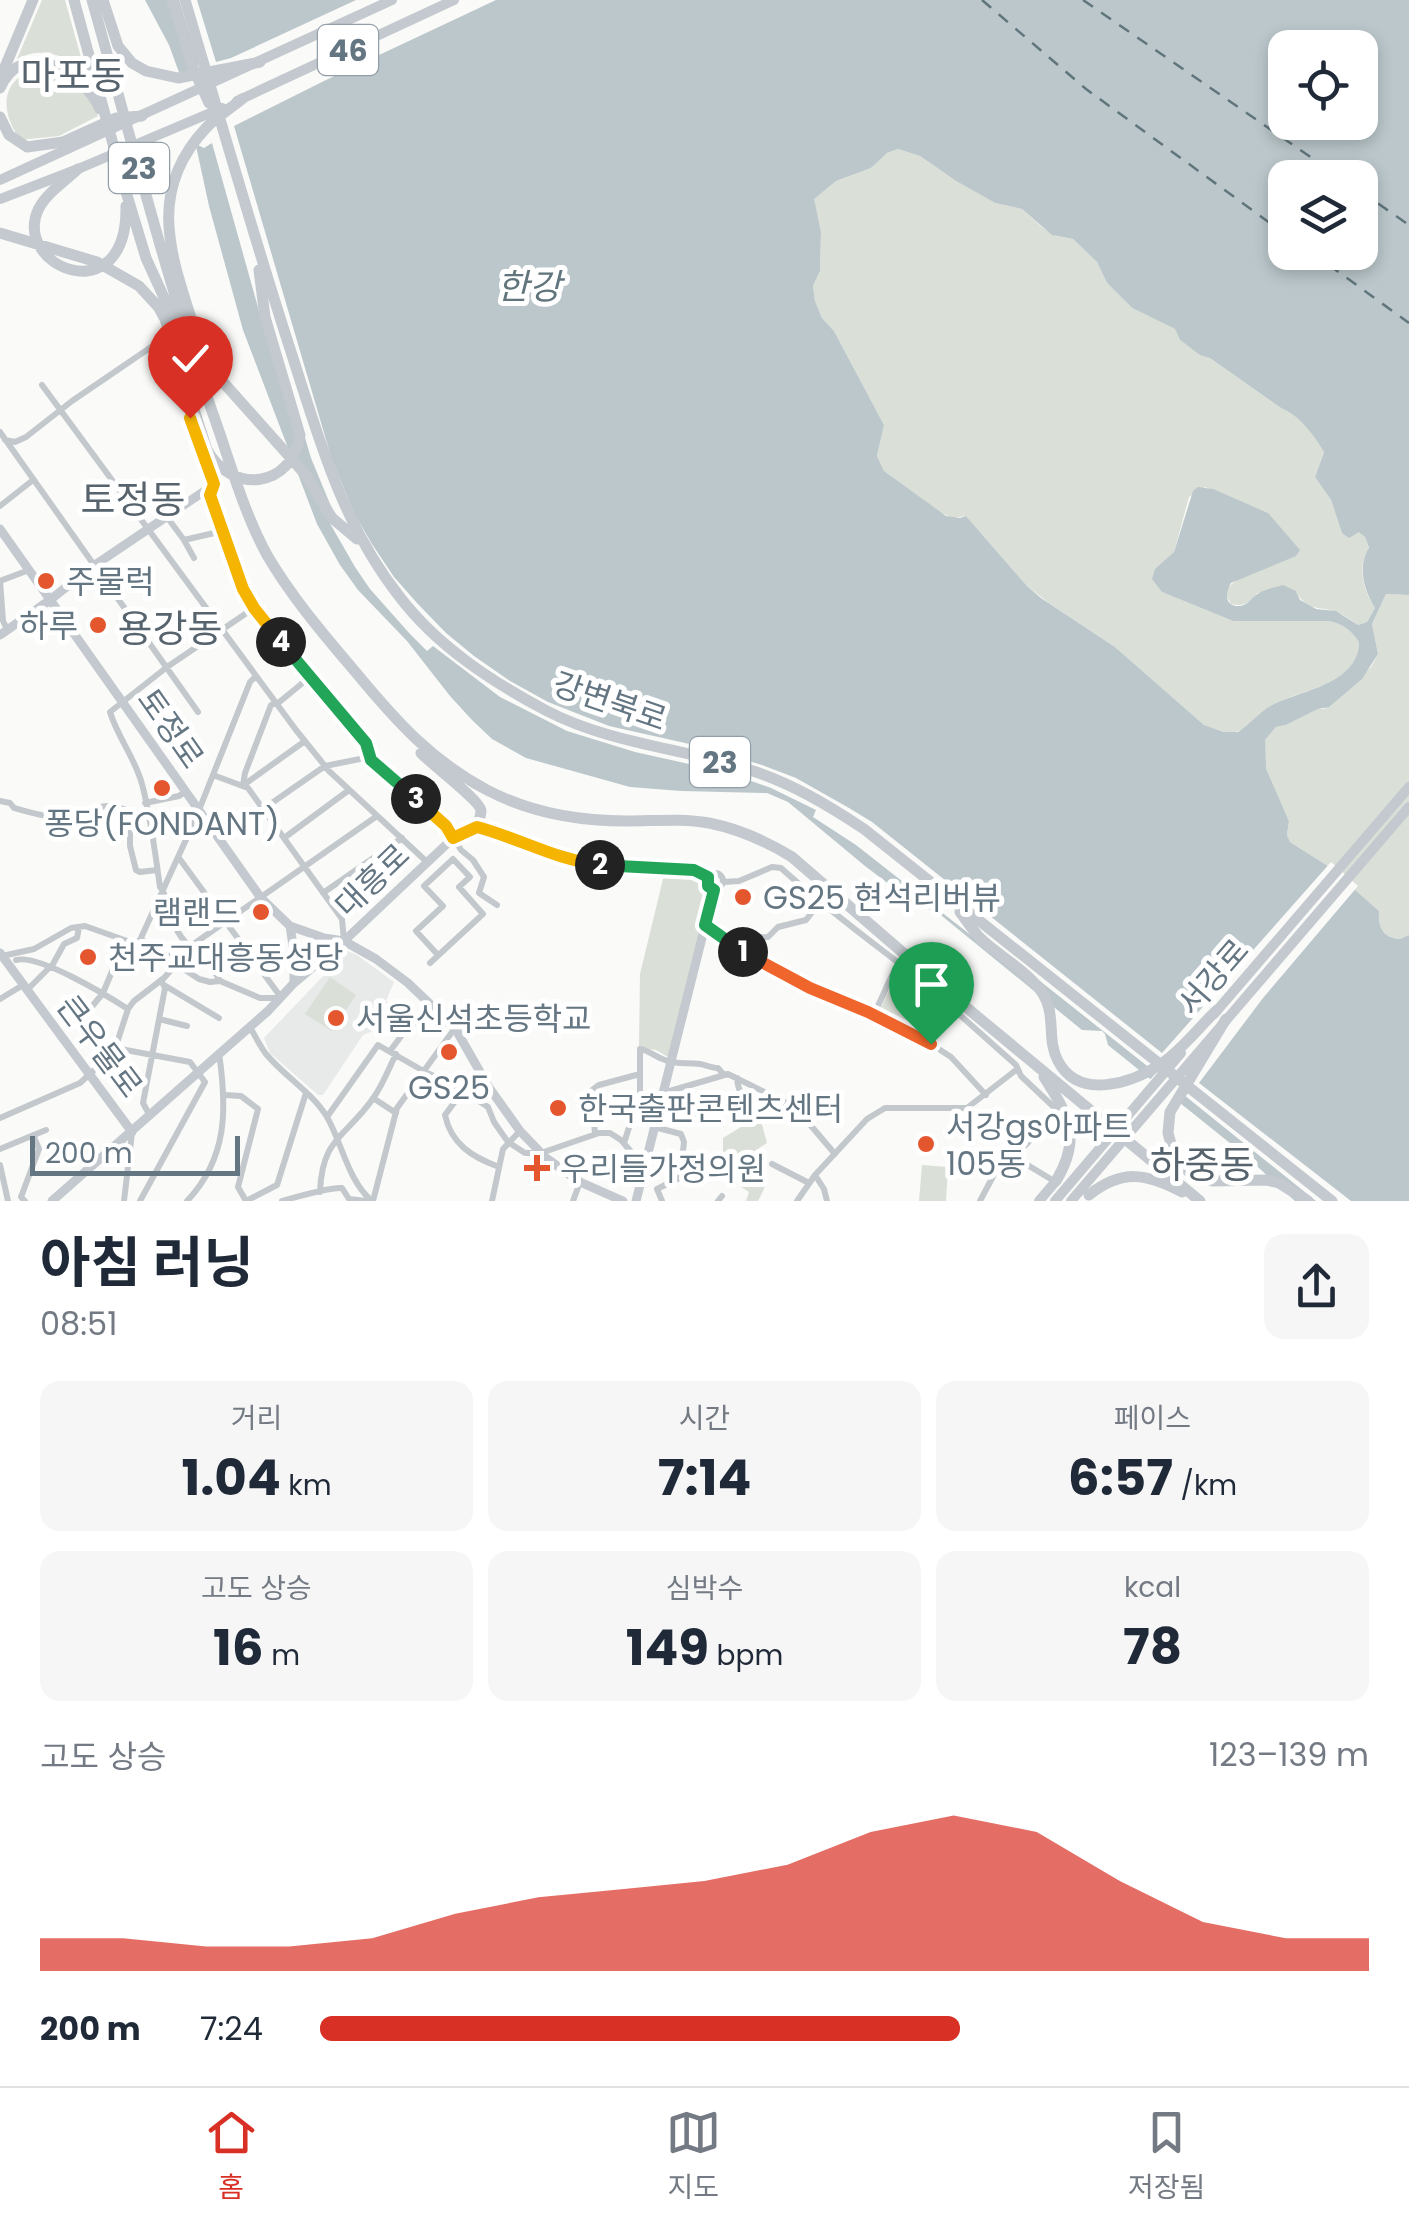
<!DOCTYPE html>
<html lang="ko">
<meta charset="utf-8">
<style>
:root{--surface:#fff;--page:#f6f6f7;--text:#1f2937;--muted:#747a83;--line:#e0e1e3;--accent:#d93025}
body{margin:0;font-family:Poppins,"Noto Sans KR",sans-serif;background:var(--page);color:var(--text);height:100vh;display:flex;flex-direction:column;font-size:38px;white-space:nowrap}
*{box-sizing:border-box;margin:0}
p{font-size:32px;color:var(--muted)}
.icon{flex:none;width:55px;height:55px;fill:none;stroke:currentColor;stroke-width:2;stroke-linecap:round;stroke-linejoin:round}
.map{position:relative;height:1201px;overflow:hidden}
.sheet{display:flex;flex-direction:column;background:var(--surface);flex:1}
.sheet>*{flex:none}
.buttons{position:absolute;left:1268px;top:30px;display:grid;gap:20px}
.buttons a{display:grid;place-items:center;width:110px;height:110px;border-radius:20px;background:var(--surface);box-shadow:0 5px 15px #0003;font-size:50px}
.scale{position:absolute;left:30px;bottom:25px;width:210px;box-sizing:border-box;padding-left:10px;border:5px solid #657683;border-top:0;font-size:28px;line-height:35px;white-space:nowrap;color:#657683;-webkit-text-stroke:8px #fff;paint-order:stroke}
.pin{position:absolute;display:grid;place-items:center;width:85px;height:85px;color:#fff;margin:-102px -42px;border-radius:50% 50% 50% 0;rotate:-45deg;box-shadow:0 0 10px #0007}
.pin .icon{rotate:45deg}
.km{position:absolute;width:50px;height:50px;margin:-25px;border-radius:50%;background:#222;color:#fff;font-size:28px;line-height:50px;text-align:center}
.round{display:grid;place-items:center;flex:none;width:105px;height:105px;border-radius:20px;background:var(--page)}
.overview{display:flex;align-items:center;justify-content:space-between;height:170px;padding:0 40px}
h1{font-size:55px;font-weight:700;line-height:75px}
.metrics{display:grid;grid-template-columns:repeat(3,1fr);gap:15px;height:170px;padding:10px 40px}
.metrics div{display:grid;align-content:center;border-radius:20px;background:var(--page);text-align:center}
.metrics b{font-size:50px;font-weight:700}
.metrics small{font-size:28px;font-weight:400}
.metrics p{font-size:28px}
.chart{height:280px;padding:20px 40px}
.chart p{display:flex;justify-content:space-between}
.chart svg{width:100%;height:180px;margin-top:10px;fill:var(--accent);opacity:.7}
ul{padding:0 40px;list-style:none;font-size:32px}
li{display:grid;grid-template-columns:160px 120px 1fr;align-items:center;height:75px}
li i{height:25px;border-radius:12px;background:var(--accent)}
.dock{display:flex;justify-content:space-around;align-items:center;height:140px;border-top:2px solid var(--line);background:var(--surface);font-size:28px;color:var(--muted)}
.dock a{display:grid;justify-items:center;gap:5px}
.dock .on{color:var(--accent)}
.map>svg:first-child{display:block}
.built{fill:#e8e9e9}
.green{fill:#dadfd7}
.water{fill:#bbc7cb;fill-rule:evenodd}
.pier{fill:#fafaf8}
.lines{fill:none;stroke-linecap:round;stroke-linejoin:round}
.ferry{stroke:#60757c;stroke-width:2.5;stroke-dasharray:12 10;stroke-linecap:butt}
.street{stroke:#c3c8cc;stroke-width:6}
.secondary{stroke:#c3c9ce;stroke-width:9}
.primary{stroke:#c3c9ce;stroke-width:10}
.highway{stroke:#c3c9ce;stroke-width:11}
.split-1-casing{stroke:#fff;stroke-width:20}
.split-2-casing{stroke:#fff;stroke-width:20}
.split-3-casing{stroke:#fff;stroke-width:20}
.split-4-casing{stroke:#fff;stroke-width:20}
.split-5-casing{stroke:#fff;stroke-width:20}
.split-1{stroke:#f0652b;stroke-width:12}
.split-2{stroke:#22a559;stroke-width:12}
.split-3{stroke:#f5b400;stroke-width:12}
.split-4{stroke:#22a559;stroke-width:12}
.split-5{stroke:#f5b400;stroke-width:12}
.poi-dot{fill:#e4572e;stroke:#fff;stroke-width:4}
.labels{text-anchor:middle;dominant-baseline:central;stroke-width:10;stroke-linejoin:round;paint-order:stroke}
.shield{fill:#fff;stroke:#939fa8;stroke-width:2.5}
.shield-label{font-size:30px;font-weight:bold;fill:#657683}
.poi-label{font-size:32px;fill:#657683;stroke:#fff;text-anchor:start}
.street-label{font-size:32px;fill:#657683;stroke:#fff}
.water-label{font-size:35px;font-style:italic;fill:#60757c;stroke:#fff}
.quarter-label{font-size:38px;fill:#57646e;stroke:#fff}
</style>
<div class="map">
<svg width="1409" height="1201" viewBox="0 0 1409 1201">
<rect width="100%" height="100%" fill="#fafaf8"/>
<path class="built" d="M 347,951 L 357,955 L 394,982 L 386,1001 L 395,1009 L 380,1028 L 363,1035 L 323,1095 L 318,1095 L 270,1053 L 264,1038 Z"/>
<path class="green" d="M 42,0 L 65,0 L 84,68 C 61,55 42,46 17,59 Z
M 35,67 C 67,73 84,86 98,116 L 59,136 L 20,140 C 0,110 0,83 35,67 Z
M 898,149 L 920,156 L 956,181 L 995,203 L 1022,209 L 1043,228 L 1056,236 L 1073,239 L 1097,262 L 1107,283 L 1132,308 L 1175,329 L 1180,340 L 1200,354 L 1210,358 L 1281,408 C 1300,416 1313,433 1324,451 L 1315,477 L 1331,500 L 1342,533 L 1359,531 L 1365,537 L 1369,549 C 1356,566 1364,592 1375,608 L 1367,622 L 1358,625 C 1351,620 1342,613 1334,611 C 1316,606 1306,611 1296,591 L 1257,593 C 1249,603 1244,607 1231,604 L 1226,595 L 1227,588 L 1237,580 L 1268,513 L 1205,487 L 1189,497 L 1174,552 L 1166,560 L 1162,592 L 1233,621 L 1327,621 C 1341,622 1352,631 1359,642 C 1359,684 1303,689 1274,704 C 1260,711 1251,729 1235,732 C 1225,735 1213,730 1204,725 L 1115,647 L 1049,603 L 1027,586 L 966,516 L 953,518 L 939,512 L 884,471 L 877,456 L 884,425 L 834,331 L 822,318 L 815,301 L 813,286 L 820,271 L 821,232 L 813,199 L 836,181 L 871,168 L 887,153 Z
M 1386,594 L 1409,595 L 1409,935 L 1400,939 C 1383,938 1378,926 1379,911 L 1328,866 L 1290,842 L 1287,835 L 1289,821 L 1265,769 L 1265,740 L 1276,727 L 1286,725 L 1318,709 L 1324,709 L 1371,667 L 1378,654 L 1372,624 Z
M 664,875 L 694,876 L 712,883 L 668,1057 L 656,1050 L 639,1047 L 640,974 Z
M 900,967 L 936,998 L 909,1029 L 878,1014 Z
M 330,977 L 356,995 L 332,1031 L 305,1014 Z
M 751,1113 L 761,1121 L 767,1143 L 759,1148 L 755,1163 L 766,1174 L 764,1189 L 758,1201 L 746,1201 L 749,1192 C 721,1175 723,1169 723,1138 L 741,1127 Z
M 922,1165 L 948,1167 L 946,1201 L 919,1201 Z"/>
<path class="water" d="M 145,0 L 1409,0 L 1409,595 L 1386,594 L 1372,624 L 1378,654 L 1362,679 L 1329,707 L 1318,709 L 1286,725 L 1276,727 L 1265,740 L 1266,769 L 1289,821 L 1287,835 L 1290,842 L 1328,866 L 1379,911 C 1378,927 1383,938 1400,939 L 1409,935 L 1409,1201 L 1295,1201 L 1246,1156 L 1108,1045 L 1105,1034 L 1102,1031 L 1082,1030 L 942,916 L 906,897 L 865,866 L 788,802 L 767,793 L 681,791 L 630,787 L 526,758 L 492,739 L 472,720 L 450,696 L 407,641 L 358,590 L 340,565 L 317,524 L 243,330 L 209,206 L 193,132 L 188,97 L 169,45 ZM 1285,48 L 1360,48 L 1360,122 L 1285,122 ZM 898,149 L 920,156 L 956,181 L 995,203 L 1022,209 L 1052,235 L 1073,239 L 1097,262 L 1107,283 L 1132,308 L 1175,329 L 1180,340 L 1200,355 L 1210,358 L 1281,408 C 1300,416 1314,435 1324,452 L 1315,477 L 1331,500 L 1342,533 L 1349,538 L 1359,532 L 1365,537 L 1369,548 C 1357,566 1364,591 1375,608 L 1367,622 L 1358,625 L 1336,611 L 1316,609 L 1300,600 L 1296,591 L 1283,585 C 1276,587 1266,589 1259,593 C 1252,596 1249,605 1240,606 C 1224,607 1225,592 1231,583 L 1296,556 L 1300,550 L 1268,513 L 1213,489 L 1198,487 L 1193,491 L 1174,552 L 1155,569 L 1152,579 L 1162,592 L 1233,621 L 1327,621 C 1341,622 1352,631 1359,642 C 1359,682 1305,690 1276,703 C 1262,709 1251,724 1238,732 L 1223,732 L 1204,725 L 1115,647 L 1041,598 L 1027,586 L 966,516 L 960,518 L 946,516 L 884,471 L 877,456 L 884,425 L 834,331 L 822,318 L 815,301 L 813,286 L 820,271 L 821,232 L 814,199 L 836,181 L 871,168 L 887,153 ZM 1285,178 L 1360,178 L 1360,252 L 1285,252 Z"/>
<path class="pier" d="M 179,0 L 197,0 L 216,62 L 231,58 L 356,0 L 496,0 L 326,80 L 234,126 L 332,460 L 354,513 L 372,544 L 394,577 L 417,603 L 446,633 L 474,656 L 510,681 L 548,702 L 609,726 L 694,745 L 762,765 L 796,778 L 849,808 L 872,822 L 1162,1053 L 1331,862 L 1358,886 L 1263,998 L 1199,1083 L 1351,1201 L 1316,1201 L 1184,1095 L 1172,1102 L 1147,1083 L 1156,1073 L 982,935 L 977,940 L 856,845 L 813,817 L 816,810 L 771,788 L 725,772 L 635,752 L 567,731 L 500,697 L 433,646 L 427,651 L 410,634 L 370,589 L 355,567 L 328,520 L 335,516 L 311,458 L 269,316 L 261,318 L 212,143 L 204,148 L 189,141 L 183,98 L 178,83 L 191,67 L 199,65 Z"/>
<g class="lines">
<path class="ferry" d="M 982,0 L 1086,89 L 1285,234
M 1083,0 L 1341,178
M 1360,191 L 1409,225
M 1311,252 L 1409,323"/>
<path class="street" d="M 42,385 L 296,730 L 329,771 L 427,862
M 0,432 L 198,712
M 5,440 L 15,442 L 26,437 L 72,401 L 160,341 L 168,351 L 195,430
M 203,451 L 215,484 L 211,495 L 243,589 L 254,608 L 366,743 L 371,760 L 446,826 L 461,850 L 473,860 L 484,877 L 479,893 L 497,905
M 0,506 L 33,480
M 167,517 L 184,540 L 194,558
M 184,540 L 223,531
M 0,581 L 3,621 L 7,629
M 0,581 L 29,570
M 277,704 L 311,676
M 213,775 L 248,788 L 342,919 L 344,941
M 245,784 L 305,741
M 243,785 L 245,773 L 271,705 L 276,703
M 0,801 L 10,803 L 14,808 C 31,813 51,819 69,815 C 83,813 95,806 109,806 C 123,807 132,814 147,813
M 145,803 L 179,796 L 186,791
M 130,812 L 130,846 L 136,870 L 140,872 L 157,870
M 478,827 C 511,836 541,854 575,862 C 613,871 655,868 694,871 L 708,877
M 284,838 L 349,790
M 220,839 L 325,766 L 370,757
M 179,858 L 280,996
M707 881a8 8 0 1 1 16 0a8 8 0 1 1-16 0Z
M 723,882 L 739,881 L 772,867 L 781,868 C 816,900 853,928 891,957 C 935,991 975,1029 1016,1065 L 1021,1076 L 1058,1111 L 1061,1117
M 323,893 L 402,838
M 705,925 L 748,956 L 810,988 L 868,1013 L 931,1044 L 951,1057 L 986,1095
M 140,940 L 195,820 L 250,682 L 256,676
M 736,947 L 742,938 L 768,937 L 778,927 L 806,920 L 819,903
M 2,956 L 34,949 L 71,928 L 85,926 L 130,942 L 144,941 L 175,960 L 179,966 L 199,979 L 210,982 L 220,981 L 260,998 L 279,998
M 16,960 C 39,954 106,995 128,1009
M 430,963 L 483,914 L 459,887 L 470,877 L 453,859 L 424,886 L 443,906 L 416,931 L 438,955
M 220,981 C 210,960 189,952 178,932 C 170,917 170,900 160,887 C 155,853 151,817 142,784 C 135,758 118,738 110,712 L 167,667 L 254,608
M 164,985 L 219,1018
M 27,990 L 53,964 L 64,944 L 77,938 L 79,927
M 0,999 L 23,985
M 79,1002 L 90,1009 L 103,993 L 125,940
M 873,1015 C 883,998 888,980 899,963
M 159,1019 L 187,1026
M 250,1027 C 255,1036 260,1046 266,1054 C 285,1077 312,1092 327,1117 C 342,1143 348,1181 372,1201
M 455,1028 L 480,1023 L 510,1021
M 115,1048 L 190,1062 L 205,1082 L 140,1201
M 737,1078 C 738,1098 752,1105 765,1118 L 789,1104
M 462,1092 L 445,1115 C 451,1144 472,1157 499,1167
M 663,1093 L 728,1074 L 795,1107 L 835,1154
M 664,1094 L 693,1118 L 708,1107
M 225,1095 L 241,1096 L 258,1109 L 238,1187 L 246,1201 L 277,1185 L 306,1093
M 373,1098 L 396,1113
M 150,1116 L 143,1103 L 165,988 L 161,980
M 327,1117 L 378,1045 L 427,1073 L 453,1084 L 488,1107 L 494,1122 L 508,1142 L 525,1153 L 541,1153 L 599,1133 L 610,1133 L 621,1140 L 633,1154 L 646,1157
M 0,1118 L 80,1083 L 114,1052 L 128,1009 L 134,1001 L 164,978 L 195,943 L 377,816
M 654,1127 L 681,1134 L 684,1142 L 680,1177
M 595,1133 L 591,1091 L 599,1085 L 640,1074
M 624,1143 L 640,1093 L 640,1049 C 651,1051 655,1057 665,1060 C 677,1065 688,1062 700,1064 C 706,1065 712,1068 718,1068 L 724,1075
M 0,1149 L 46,1130
M 1015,1156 L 1044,1126 L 1055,1109
M 772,1164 L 809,1183
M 0,1165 L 8,1201
M 815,1175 L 824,1189 L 827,1201
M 320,1192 C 322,1136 347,1137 374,1097 C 383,1084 389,1068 396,1054
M 25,1201 L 21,1197 L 39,1149 L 33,1135
M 124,1201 L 132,1133
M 187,1201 C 228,1158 227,1108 219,1053
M 282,1201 C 296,1197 329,1187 342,1188 L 349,1199 L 366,1201
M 373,1201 L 397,1108 L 455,1028 L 437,1019 L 411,1023 L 390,1051
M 492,1201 L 503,1149 L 520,1131
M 573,1201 L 580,1182
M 662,1201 L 657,1189 L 722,1157
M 718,1201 L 722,1196
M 797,1201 L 815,1175 L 867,1119 L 885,1108 L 967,1108 L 1016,1070
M 980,1201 L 1006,1152 L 1054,1181"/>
<path class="secondary" d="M 0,529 L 261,898 L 290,926 L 324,938 L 344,941 L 376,959 L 408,983 L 455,1028 L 488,1086 L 520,1131 L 546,1158 L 580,1182 L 623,1201
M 0,635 L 50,600 L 89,569 L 215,484
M 290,926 L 294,952 L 294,983
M 0,953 L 132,1132
M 52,1201 L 268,1011 L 294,983 L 344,941 L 451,840 L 477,827
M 636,1201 L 714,890"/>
<path class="primary" d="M 237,101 L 454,0
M 0,180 L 392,0
M 0,199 L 78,169 L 222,108
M 1214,1014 L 1409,787
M 1039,1201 L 1056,1181
M 1055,1201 L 1181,1053
M 1071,1201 L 1409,807"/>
<path class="highway" d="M 74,0 L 126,192 L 146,258 L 176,324
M 92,0 C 131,138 166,278 213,414 C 230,461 243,511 267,555 C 292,598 326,637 358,675 C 397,722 432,761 487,790 C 529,812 579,821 626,821 C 654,821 681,818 709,823 C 739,829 766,841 792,857 L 967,1008 L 1200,1201
M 103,0 L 118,46 L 132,63 L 146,71 L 178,78 L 260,62
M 172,0 L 193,68 L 209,103
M 185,0 C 220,119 254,238 292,355 C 320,442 342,523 399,596 C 437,646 492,682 547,711 C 611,744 682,748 750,770 C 791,783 828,805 864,829 L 1332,1201
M 0,79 L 33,0
M 0,88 C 23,37 83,71 100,109
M 242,99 C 230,109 216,117 206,128 C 140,198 177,268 200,347 L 206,359 L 223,382 L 305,474 L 332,518 L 357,539
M 0,117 L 9,135 L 27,147 L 63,142 L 116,118 L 142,116
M 78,169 C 65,181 47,193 39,208 C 10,267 128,315 126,206
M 0,233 L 97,262 L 139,286 L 163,312
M 159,308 L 165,319 L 207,450 C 232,495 292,488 300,435 L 265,317 L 259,270
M 421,753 C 431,764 481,801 481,811 C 481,816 478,822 477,827
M 960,912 C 966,920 972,929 979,937 C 997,955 1022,967 1038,987 C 1059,1012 1045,1037 1058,1061 C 1079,1101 1132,1083 1161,1064 C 1181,1051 1199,1027 1217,1010
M 1226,1019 L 1170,1112 L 1168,1133 L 1174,1155 L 1189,1172 L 1201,1178 L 1213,1181 L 1267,1180 L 1279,1183 L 1308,1201
M 1044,1077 C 1069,1116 1082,1138 1056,1181
M 1089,1195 C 1122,1169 1146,1173 1182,1192"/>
</g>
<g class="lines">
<g class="split-1-casing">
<path id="split-1" d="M 743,952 L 810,988 L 868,1012 L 931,1044"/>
</g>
<g class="split-2-casing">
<path id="split-2" d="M 600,865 L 694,870 L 708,877 L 708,886 L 714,890 L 705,925 L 743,952"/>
</g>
<g class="split-3-casing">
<path id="split-3" d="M 416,799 L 446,826 L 453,838 L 477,827 C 519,838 556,860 600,865"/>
</g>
<g class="split-4-casing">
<path id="split-4" d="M 281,642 L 366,743 L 371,760 L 416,799"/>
</g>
<g class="split-5-casing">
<path id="split-5" d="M 190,418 L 214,484 L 210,495 L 243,589 L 254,608 L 281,642"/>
</g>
<use href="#split-1" class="split-1"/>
<use href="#split-2" class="split-2"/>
<use href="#split-3" class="split-3"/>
<use href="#split-4" class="split-4"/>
<use href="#split-5" class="split-5"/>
</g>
<g class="poi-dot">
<circle cx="46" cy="581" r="10"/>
<circle cx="98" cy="625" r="10"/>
<circle cx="162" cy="788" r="10"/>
<circle cx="743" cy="897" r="10"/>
<circle cx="261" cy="912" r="10"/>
<circle cx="88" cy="957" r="10"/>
<circle cx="336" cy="1018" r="10"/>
<circle cx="449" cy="1052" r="10"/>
<circle cx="558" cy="1108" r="10"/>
<circle cx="926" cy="1144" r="10"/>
<path d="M532 1153h10v10h10v10h-10v10h-10v-10h-10v-10h10z"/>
</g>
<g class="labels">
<g class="shield">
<rect x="318" y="25" width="60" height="50" rx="8"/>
<rect x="109" y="143" width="60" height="50" rx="8"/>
<rect x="690" y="737" width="60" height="50" rx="8"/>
</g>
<g class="shield-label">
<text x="348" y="50">46</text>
<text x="139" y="168">23</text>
<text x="720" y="762">23</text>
</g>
<g class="poi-label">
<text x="66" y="581">주물럭</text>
<text x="78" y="625" text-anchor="end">하루</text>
<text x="162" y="823" text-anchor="middle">퐁당(FONDANT)</text>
<text x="763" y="897">GS25 현석리버뷰</text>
<text x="241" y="912" text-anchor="end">램랜드</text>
<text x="108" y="957">천주교대흥동성당</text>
<text x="356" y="1018">서울신석초등학교</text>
<text x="449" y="1087" text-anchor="middle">GS25</text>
<text x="578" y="1108">한국출판콘텐츠센터</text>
<text x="946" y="1126">서강gs아파트<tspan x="946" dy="37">105동</tspan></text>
<text x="560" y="1168">우리들가정의원</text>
</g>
<g class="street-label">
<text transform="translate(610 701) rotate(19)">강변북로</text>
<text transform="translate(171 728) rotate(55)">토정로</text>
<text transform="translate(372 880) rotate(-44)">대흥로</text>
<text transform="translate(1213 977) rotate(-49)">서강로</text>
<text transform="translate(100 1046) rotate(53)">큰우물로</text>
</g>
<g class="water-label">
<text x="529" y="286">한강</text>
</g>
<g class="quarter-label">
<text x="73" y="75">마포동</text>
<text x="133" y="499">토정동</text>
<text x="170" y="628">용강동</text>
<text x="1202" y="1164">하중동</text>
</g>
</g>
</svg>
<div class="buttons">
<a><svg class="icon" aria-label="locate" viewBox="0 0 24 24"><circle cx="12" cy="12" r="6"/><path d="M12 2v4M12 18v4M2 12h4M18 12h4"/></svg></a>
<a><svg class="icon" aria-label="layers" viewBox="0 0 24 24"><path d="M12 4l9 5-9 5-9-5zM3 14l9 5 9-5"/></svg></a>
</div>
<div class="scale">200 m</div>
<div class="pin" style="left:931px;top:1044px;background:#1e9e55"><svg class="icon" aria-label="arrive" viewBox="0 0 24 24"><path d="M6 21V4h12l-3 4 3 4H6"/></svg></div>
<div class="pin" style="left:190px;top:418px;background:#d93025"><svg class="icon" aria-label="check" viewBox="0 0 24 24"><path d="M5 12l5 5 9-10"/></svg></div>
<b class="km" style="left:743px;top:952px">1</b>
<b class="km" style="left:600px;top:865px">2</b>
<b class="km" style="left:416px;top:799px">3</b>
<b class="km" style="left:281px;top:642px">4</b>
</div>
<section class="sheet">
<div class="overview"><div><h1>아침 러닝</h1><p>08:51</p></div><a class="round"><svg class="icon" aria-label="share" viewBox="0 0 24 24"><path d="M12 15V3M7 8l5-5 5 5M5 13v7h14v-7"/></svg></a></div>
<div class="metrics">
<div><p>거리</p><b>1.04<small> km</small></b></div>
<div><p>시간</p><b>7:14</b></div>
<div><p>페이스</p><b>6:57<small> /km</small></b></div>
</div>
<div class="metrics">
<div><p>고도 상승</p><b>16<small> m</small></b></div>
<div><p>심박수</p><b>149<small> bpm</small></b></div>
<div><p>kcal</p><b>78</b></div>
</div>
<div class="chart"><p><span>고도 상승</span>123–139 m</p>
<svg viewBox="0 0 160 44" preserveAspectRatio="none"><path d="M0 44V36L10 36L20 38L30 38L40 36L50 30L60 26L70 24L80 22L90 18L100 10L110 6L120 10L130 22L140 32L150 36L160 36V44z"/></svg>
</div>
<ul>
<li><b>200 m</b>7:24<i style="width:61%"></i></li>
</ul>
</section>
<nav class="dock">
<a class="on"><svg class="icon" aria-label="home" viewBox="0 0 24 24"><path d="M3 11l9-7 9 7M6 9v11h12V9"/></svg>홈</a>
<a><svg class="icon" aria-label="map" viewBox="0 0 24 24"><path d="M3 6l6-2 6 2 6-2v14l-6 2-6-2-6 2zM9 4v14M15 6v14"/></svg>지도</a>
<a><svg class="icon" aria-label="saved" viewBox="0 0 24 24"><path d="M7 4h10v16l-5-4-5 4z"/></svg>저장됨</a>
</nav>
